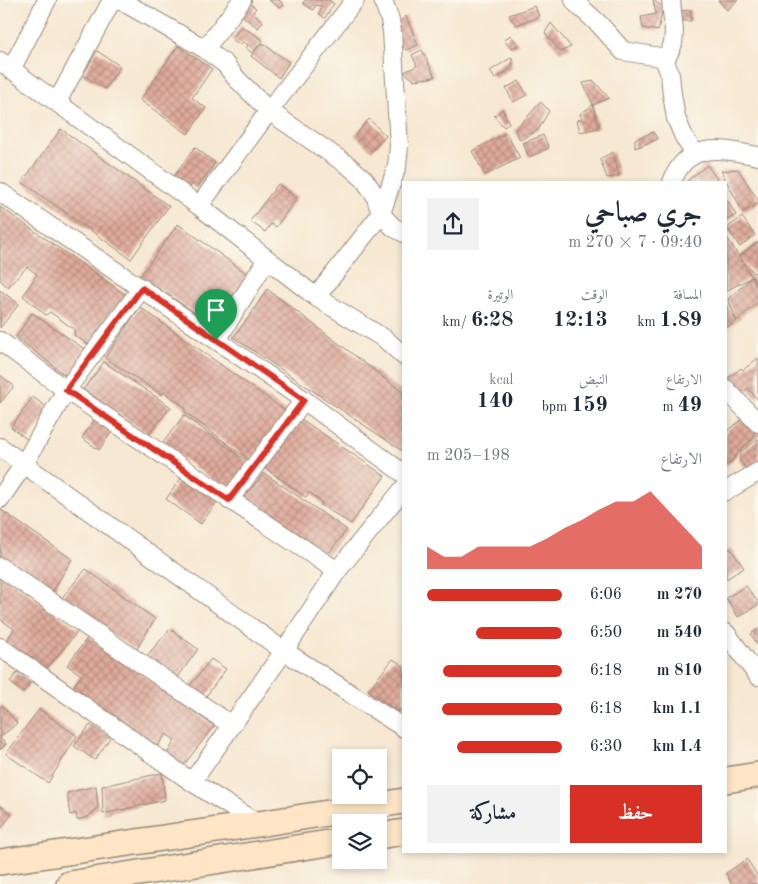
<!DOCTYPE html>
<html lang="ar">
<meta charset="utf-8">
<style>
:root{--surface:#fff;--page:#f2f2f3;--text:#1f2937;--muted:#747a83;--accent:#d93025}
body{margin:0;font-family:"Old Standard TT",Amiri,serif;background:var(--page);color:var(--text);direction:rtl;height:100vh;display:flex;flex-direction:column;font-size:19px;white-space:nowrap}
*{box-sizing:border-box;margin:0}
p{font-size:16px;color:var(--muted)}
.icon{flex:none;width:28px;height:28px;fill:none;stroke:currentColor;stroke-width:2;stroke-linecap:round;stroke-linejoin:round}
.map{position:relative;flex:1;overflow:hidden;direction:ltr}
.sheet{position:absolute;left:402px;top:181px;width:325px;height:672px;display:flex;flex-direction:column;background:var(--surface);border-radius:0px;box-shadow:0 2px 8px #0003;direction:rtl}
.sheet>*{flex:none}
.buttons{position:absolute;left:332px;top:749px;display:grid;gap:10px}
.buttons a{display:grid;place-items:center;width:55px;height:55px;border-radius:0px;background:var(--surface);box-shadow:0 2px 8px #0003;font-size:25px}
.pin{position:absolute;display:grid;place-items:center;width:42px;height:42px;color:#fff;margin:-51px -21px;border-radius:50% 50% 50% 0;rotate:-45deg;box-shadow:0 0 5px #0007}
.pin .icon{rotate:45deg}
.round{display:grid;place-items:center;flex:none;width:52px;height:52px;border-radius:0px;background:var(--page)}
.summary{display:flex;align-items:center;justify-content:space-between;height:85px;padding:0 25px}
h1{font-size:28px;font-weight:800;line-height:38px}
.metrics{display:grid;grid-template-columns:repeat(3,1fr);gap:8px;height:85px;padding:5px 25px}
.metrics div{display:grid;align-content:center}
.metrics b{font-size:21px;font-weight:800}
.metrics small{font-size:14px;font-weight:400}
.metrics p{font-size:14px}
.chart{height:140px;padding:10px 25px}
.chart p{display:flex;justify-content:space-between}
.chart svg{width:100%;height:90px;margin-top:5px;fill:var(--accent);opacity:.7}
.primary-button{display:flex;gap:10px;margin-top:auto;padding:10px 25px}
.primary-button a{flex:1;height:58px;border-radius:0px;background:var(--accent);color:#fff;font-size:20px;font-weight:800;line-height:58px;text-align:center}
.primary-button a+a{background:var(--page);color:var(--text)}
ul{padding:0 25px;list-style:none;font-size:16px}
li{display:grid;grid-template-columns:80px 60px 1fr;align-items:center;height:38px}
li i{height:12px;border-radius:6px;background:var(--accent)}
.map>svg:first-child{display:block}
.building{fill:url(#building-cross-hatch)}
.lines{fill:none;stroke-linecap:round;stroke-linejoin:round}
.street-casing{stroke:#988978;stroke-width:20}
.secondary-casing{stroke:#988978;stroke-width:28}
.street{stroke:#fff;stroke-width:18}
.secondary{stroke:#fde5c5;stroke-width:25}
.route-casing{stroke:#fff;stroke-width:10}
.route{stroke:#d93025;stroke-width:6}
</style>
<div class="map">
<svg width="758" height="884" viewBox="0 0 758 884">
<defs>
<pattern id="building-cross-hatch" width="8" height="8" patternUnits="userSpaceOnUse" patternTransform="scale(1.25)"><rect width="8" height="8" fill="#dfaa9c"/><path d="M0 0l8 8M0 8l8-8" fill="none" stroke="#b68b7f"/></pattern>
</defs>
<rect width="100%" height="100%" fill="#fbf7ec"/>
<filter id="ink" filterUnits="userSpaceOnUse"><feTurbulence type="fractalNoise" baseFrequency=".02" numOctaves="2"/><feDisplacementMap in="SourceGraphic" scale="10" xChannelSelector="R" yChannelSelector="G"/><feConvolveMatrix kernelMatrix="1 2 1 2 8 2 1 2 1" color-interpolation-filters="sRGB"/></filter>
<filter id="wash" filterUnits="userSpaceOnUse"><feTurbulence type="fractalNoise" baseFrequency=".0096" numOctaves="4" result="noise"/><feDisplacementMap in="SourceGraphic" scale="20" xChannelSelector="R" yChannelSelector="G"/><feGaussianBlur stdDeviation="1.12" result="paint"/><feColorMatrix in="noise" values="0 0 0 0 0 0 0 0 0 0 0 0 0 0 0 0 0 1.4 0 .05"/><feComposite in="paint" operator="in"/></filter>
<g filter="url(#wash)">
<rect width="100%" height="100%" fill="#f6e8d2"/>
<g id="blocks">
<path class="building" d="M 269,0 L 279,0 L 284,5 L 280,8 Z
M 305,0 L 329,0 L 334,4 L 325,18 L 319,14 L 322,6 L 316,5 L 313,10 L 303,3 Z
M 653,0 L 663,7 L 658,31 L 643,28 L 641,17 L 656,14 Z
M 718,0 L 738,0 L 727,10 Z
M 249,3 L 256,8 L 253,12 L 263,22 L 258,28 L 241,15 Z
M 535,6 L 539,17 L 516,25 L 509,15 Z
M 691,10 L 691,21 L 679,21 L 679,11 Z
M 406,16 L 418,45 L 406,50 L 402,45 L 397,46 L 395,26 Z
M 551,23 L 571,47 L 560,52 L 545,33 Z
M 241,26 L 263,40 L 252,53 L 246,48 L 248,45 L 243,42 L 240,45 L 232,39 Z
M 510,35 L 519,45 L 512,48 L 504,41 Z
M 262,43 L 289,62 L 279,78 L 251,56 Z
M 178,46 L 212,69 L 192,98 L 206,108 L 188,134 L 140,100 Z
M 422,50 L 435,77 L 414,80 L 404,72 L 417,66 L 412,55 Z
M 97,51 L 120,66 L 105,89 L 83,75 Z
M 512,57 L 512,68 L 495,79 L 490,71 Z
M 519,81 L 527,95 L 513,102 L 506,88 Z
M 594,81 L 609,98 L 593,105 L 583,83 Z
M 541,102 L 549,111 L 538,130 L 520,140 L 515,130 Z
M 593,105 L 599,128 L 580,132 L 577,120 L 582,119 L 580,114 Z
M 502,109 L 509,123 L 504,127 L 494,116 Z
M 369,119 L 386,136 L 372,151 L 355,135 Z
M 61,129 L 169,206 L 131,259 L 22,182 Z
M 653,132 L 658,139 L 635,148 L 635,139 Z
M 506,133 L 520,158 L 485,175 L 472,151 Z
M 543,135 L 549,148 L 529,157 L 523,143 Z
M 195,147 L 215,163 L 197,188 L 192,184 L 187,191 L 178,184 L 181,181 L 174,176 Z
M 613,152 L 619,176 L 607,178 L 600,159 Z
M 707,165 L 719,182 L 686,182 Z
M 738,169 L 758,200 L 758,204 L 743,212 L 721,171 Z
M 278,184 L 297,198 L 276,227 L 271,224 L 265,232 L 250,221 Z
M 726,198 L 736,215 L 726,221 Z
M 0,207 L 126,295 L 89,345 L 74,335 L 75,330 L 50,312 L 46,315 L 23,296 L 37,274 L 27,267 L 8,287 L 0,280 Z
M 742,217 L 755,235 L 740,247 L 727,228 Z
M 178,224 L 249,275 L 215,326 L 140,276 Z
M 726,236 L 752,277 L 758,288 L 758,302 L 737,321 L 728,299 L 752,277 L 726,291 Z
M 758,242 L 758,270 L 754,273 L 739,256 Z
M 267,289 L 404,393 L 404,452 L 233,337 L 249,317 Z
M 0,290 L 19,304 L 0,328 Z
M 726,306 L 737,321 L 726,328 Z
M 140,307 L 287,412 L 250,461 L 185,412 L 185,407 L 164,392 L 162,395 L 105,358 Z
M 32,313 L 89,352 L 70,379 L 16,337 Z
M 758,358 L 758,400 L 748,388 L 736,397 L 726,385 L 726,380 L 741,368 L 743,370 Z
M 104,362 L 171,407 L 149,434 L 83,390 Z
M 0,375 L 14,386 L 0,403 Z
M 33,397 L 50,410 L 28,440 L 11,427 Z
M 99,413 L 116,426 L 99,450 L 82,438 Z
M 184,415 L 252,465 L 231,492 L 162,444 Z
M 746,416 L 758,430 L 758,435 L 739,451 L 732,461 L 726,466 L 726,432 Z
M 301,419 L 385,476 L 351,524 L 321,505 L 322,503 L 309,492 L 306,497 L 265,468 Z
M 758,439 L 758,461 L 747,470 L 739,459 L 741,452 Z
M 264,473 L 347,530 L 327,555 L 243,499 Z
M 184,474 L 219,499 L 201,524 L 166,499 Z
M 1,510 L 72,559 L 51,594 L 0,559 L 0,511 Z
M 731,549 L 744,568 L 726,579 L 726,551 Z
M 86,569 L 155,619 L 136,650 L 59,601 Z
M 0,573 L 79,630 L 43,673 L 4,644 L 14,629 L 0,619 Z
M 746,586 L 758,602 L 758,605 L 738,617 L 726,598 Z
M 170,629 L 198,649 L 176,680 L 144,659 Z
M 758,629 L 758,646 L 751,634 Z
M 89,636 L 214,726 L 180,770 L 164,759 L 175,740 L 166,734 L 153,752 L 69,693 L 81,675 L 67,665 Z
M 211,659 L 226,669 L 204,699 L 189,687 Z
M 393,659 L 404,666 L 403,669 L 404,670 L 404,711 L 403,712 L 399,709 L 398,712 L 368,690 Z
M 17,673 L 30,683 L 23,693 L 10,682 Z
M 2,705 L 17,723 L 0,738 L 6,744 L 0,750 L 0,707 Z
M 39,709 L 77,736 L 48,783 L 6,754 Z
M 90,725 L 110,738 L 95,760 L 74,746 Z
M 162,773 L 165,800 L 103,814 L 102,786 Z
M 96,786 L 98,808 L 88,817 L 77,820 L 76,813 L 70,815 L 67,793 Z
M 0,805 L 12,814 L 0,830 Z
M 747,859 L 758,877 L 758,884 L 731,884 L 726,873 Z"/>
</g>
</g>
<g filter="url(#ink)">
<use href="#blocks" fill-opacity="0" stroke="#988978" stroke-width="1"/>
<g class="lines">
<g class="street-casing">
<path id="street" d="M 120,0 L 205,49 L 225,64 L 236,78 L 269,111 L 349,166 L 364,179 L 375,195 L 381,214 L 393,227 L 404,233
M 574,0 L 577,4 L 600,25 L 623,51 L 660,57 L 665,61 L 670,75 L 672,94 L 676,118 L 684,137 L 695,154
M 205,49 L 242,0
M 0,61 L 199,206 L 316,297 L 385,339 L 404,356
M 665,61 L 673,44 L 674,32 L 671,0
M 11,70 L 47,0
M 57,102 L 112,0
M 672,182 C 687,140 723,149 758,156
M 0,192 L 304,400 L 404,474
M 199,206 L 269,111 L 355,0
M 316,297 L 381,214 L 397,166 L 399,146 L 392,31 L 390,20 L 383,0
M 217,340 L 267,259
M 0,341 L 66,390 L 337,571
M 726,389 L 758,423
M 0,447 L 284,651 L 404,728
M 726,491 L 758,472
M 0,499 L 24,464 L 66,390 L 142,288
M 229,500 L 304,400
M 0,567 L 231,725
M 726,633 L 758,676
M 0,647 L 192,782 L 258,824
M 192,782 L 284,651 L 337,571 L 404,488"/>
</g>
<g class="secondary-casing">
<path id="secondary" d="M 726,780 L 758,775
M 379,836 L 404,832
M 0,862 L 258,824 L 404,801
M 69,884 L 341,841"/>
</g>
<use href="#street" class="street"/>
<use href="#secondary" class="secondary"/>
</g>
</g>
<g class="lines" filter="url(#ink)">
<g class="route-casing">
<path id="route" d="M 142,288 L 304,400 L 229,500 L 66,390 Z"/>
</g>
<use href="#route" class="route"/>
</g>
</svg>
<div class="buttons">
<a><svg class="icon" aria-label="locate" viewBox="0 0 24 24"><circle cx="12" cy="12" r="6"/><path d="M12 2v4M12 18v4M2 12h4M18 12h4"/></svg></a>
<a><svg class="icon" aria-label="layers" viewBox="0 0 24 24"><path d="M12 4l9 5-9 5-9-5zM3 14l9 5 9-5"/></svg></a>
</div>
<div class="pin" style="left:216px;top:340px;background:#1e9e55"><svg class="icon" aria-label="arrive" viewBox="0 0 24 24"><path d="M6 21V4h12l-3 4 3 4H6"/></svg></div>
<section class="sheet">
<div class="summary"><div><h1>جري صباحي</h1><p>09:40 · 7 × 270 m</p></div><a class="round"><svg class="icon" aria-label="share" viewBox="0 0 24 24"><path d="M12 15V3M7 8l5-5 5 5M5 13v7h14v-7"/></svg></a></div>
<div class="metrics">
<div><p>المسافة</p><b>1.89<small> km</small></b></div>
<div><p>الوقت</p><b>12:13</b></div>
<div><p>الوتيرة</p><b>6:28<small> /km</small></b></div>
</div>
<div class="metrics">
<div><p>الارتفاع</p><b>49<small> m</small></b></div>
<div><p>النبض</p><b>159<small> bpm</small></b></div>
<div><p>kcal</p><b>140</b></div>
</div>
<div class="chart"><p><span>الارتفاع</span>198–205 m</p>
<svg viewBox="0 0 160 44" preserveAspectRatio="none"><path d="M0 44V33L10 38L20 38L30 33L40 33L50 33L60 33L70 29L80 24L90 20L100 15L110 11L120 11L130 6L140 15L150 24L160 33V44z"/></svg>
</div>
<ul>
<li><b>270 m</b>6:06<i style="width:100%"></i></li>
<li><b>540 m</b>6:50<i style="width:64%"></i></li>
<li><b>810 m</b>6:18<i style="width:88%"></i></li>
<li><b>1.1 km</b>6:18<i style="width:89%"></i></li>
<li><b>1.4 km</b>6:30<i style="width:78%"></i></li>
</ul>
<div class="primary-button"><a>حفظ</a><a>مشاركة</a></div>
</section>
</div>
